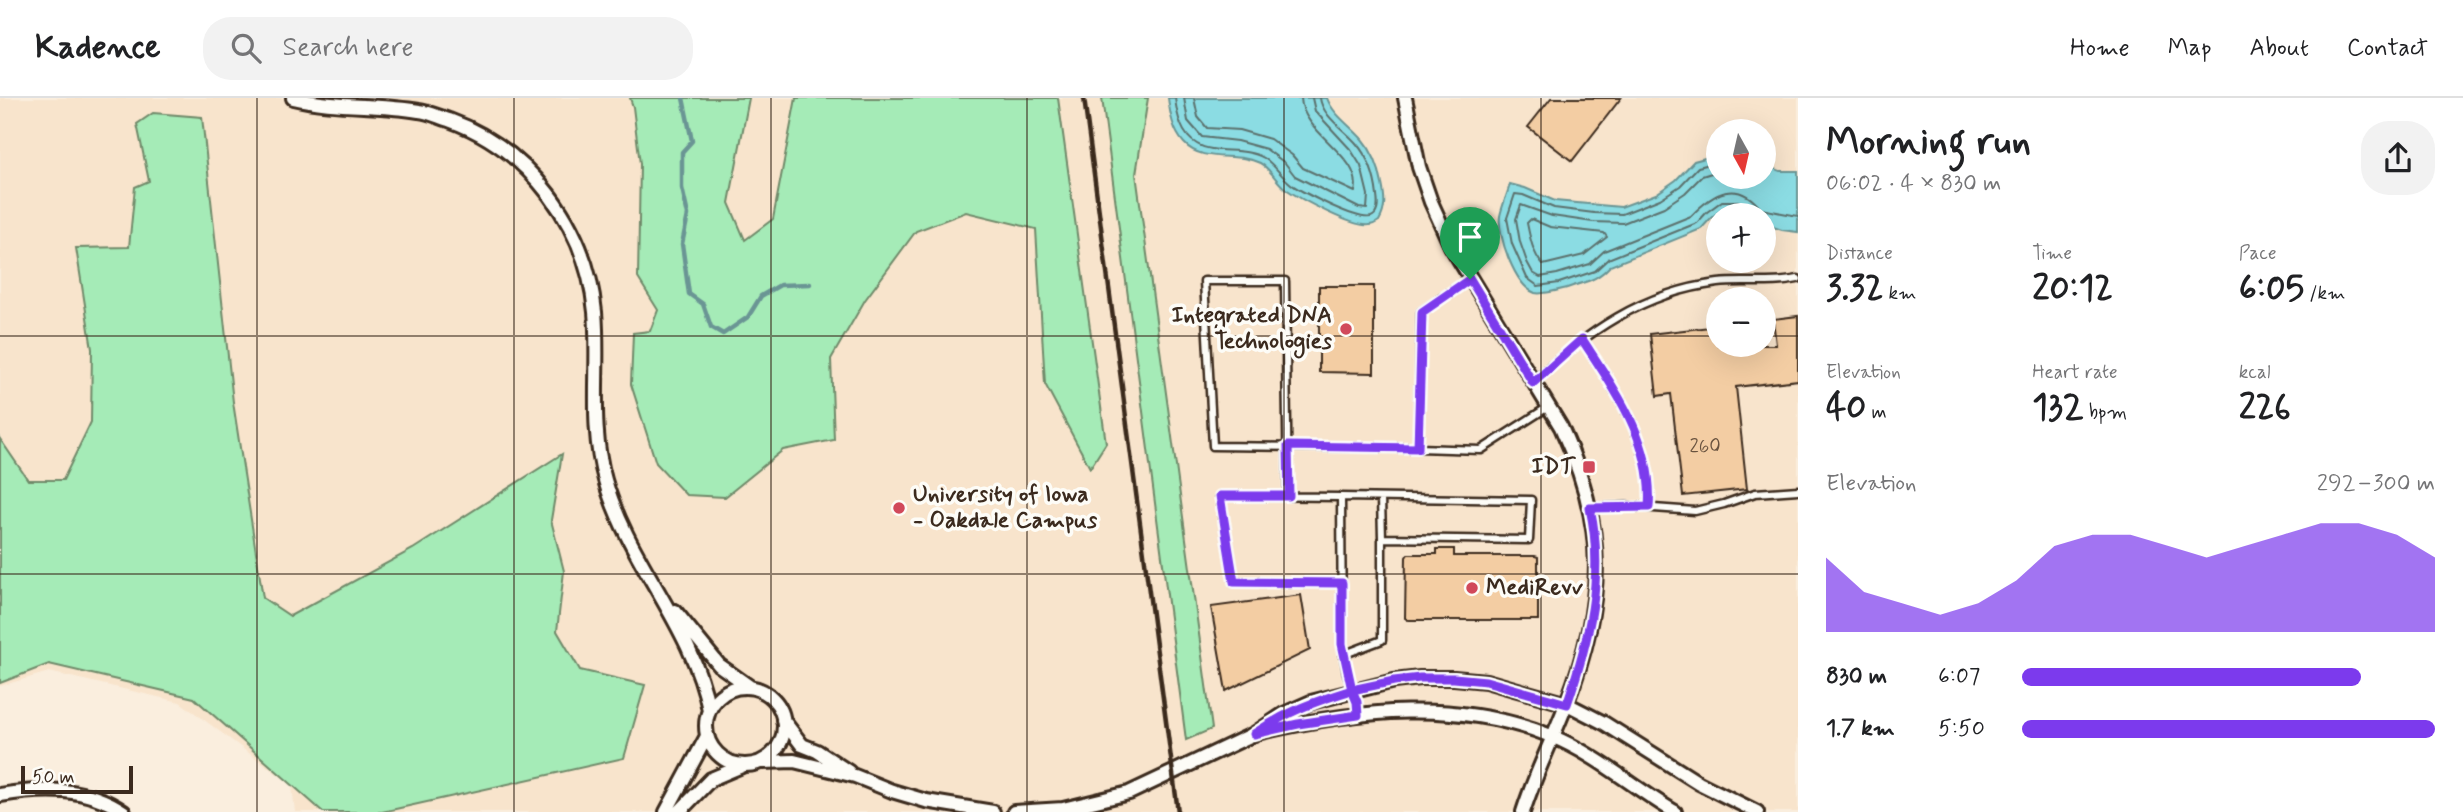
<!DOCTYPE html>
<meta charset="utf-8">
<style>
:root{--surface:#fff;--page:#f2f2f2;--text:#202124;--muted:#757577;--line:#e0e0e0;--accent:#7c3aed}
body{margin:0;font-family:Mynerve,sans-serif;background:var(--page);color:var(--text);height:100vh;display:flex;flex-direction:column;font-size:26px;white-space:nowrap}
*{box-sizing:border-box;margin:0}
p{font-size:23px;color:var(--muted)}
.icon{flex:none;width:38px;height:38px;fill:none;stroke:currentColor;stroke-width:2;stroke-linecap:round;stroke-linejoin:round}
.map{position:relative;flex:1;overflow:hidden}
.side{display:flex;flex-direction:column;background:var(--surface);width:665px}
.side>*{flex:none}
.needle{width:46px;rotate:172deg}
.buttons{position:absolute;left:1706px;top:21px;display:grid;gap:14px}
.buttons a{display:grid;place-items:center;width:70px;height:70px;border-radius:50%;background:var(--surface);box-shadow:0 7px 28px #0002;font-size:35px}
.scale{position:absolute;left:21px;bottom:18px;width:112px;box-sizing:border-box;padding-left:7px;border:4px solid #3b2a1e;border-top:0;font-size:19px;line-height:24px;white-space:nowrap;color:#3b2a1e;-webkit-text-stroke:5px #fdfcf7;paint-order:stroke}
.pin{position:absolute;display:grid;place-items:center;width:60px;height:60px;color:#fff;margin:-72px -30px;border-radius:50% 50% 50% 0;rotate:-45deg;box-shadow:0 0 7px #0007}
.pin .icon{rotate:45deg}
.round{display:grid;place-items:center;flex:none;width:74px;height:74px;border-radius:28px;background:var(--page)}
.overview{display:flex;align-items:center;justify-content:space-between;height:119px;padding:0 28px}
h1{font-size:38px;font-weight:700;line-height:52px}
.metrics{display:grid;grid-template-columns:repeat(3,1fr);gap:10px;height:119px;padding:7px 28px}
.metrics div{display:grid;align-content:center}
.metrics b{font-size:35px;font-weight:700}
.metrics small{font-size:19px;font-weight:400}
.metrics p{font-size:19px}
.chart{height:196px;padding:14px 28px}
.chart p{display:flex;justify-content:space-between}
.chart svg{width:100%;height:126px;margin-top:7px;fill:var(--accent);opacity:.7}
ul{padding:0 28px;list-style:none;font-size:23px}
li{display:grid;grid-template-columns:112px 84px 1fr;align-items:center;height:52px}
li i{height:18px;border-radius:9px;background:var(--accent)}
header{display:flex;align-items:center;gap:42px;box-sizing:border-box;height:98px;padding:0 35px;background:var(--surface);border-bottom:2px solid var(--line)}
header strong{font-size:33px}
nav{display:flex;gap:38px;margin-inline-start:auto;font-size:24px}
.search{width:490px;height:63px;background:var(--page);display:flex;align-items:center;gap:18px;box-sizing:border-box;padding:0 24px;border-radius:28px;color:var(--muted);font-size:26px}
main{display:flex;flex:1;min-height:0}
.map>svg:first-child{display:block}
.built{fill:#f8e4cc;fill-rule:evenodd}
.green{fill:#a5ebb7;stroke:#708a6a;stroke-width:2}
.water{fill:#8bdce3;stroke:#6b9594;stroke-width:2}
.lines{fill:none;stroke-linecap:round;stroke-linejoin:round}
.shore{stroke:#5b716d;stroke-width:2}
.stream{stroke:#6b9594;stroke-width:4.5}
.building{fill:#f3cda3;stroke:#3b2a1e;stroke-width:2}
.lane-casing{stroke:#3b2a1e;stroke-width:11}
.street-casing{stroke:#3b2a1e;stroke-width:18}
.lane{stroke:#fdfcf7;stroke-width:6}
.street{stroke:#fdfcf7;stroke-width:12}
.rail{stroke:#3b2a1e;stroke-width:4.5}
.route-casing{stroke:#fff;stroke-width:14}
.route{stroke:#7c3aed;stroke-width:9}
.grid{fill:none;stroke:#3b2a1e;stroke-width:2;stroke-opacity:0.55}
.poi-dot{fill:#d1495b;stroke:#fdfcf7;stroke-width:2.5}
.labels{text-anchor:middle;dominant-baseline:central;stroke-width:7;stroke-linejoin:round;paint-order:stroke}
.number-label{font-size:19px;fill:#69533f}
.poi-label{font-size:23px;font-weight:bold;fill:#3b2a1e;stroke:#fdfcf7;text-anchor:end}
</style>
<header>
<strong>Kadence</strong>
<div class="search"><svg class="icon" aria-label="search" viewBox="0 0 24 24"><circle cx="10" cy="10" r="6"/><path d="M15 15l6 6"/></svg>Search here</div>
<nav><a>Home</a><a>Map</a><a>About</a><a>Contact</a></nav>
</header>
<main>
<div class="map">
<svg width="1798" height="714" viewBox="0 0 1798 714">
<rect width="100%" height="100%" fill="#faeede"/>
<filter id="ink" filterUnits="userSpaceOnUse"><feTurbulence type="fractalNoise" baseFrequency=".0143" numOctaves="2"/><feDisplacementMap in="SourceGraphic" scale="14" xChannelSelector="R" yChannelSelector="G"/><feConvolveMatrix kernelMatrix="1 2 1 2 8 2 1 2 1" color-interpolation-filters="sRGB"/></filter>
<g filter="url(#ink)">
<path class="built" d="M 0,0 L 1798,0 L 1798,714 L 295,714 L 292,687 L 180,604 L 49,574 L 0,588 ZM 1718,33 L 1764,33 L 1764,79 L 1718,79 ZM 1718,117 L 1764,117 L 1764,163 L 1718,163 ZM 1718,201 L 1764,201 L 1764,247 L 1718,247 Z"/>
<path class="green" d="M 630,0 L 749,0 L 729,105 L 745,142 L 773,121 L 796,0 L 1058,0 L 1106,345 L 1090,370 L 1045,286 L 1036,131 L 966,114 L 916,133 L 865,202 L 831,261 L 834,342 L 783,352 L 725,399 L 686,397 L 656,365 L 631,286 L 633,235 L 650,233 L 658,212 L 638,180 L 640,66 L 633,9 Z
M 1102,0 L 1148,0 L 1136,76 L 1212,631 L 1186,642 Z
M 153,15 L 202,19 L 233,304 L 263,500 L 290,518 L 413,451 L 562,356 L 551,422 L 564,473 L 557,533 L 580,572 L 645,587 L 624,660 L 382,714 L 323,714 L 194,600 L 49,566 L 0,585 L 0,341 L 28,382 L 63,382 L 91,324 L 92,251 L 76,150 L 129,149 L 135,89 L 149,83 L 137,26 Z"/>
<path class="water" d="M 1168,0 L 1327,0 C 1333,17 1351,28 1362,41 C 1374,55 1379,69 1382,86 C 1385,100 1386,111 1379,123 C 1376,125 1373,127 1369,127 C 1354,130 1300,101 1286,91 C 1276,84 1271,71 1260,65 C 1236,53 1203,66 1184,45 C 1173,33 1170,16 1168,0 Z
M 1716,57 L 1718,57 L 1718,79 L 1764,79 L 1764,66 L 1780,73 L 1798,73 L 1798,134 L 1782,132 L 1764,126 L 1764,117 C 1748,117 1740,110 1725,109 L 1711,120 L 1701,131 L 1610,168 C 1596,183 1587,183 1567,190 C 1559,192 1543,197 1535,195 C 1515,188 1497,137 1500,118 C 1502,108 1507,97 1510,86 L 1525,90 L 1555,103 L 1621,109 L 1656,96 L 1676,82 L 1694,63 Z"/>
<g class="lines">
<path class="shore" d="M 1175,0 C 1177,17 1181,37 1197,46 C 1215,57 1243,48 1264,60 C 1275,67 1281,78 1291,86 C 1301,94 1363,126 1373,118 C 1379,114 1378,105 1377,98 C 1375,79 1369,60 1356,45 C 1345,32 1322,18 1320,0
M 1184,0 L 1188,23 L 1202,39 L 1237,43 L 1266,51 L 1285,65 L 1295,78 L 1359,110 L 1367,111 L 1368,97 L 1361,68 L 1351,52 L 1315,13 L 1312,0
M 1194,0 L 1198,19 L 1207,30 L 1239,32 L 1270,41 L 1292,57 L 1303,70 L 1355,94 C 1364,58 1302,37 1301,0
M 1718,64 L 1698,69 L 1680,88 L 1660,101 L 1622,116 L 1594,115 L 1554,110 L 1523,97 L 1515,96 L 1507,120 L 1512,146 L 1527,180 L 1538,188 L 1559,185 L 1595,173 L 1608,161 L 1697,125 L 1707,114 L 1722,103 L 1738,103 L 1749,110 L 1751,117
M 1718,73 L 1702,78 L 1685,95 L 1664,109 L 1623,125 L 1593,124 L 1552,118 L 1521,107 L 1516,121 L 1520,144 L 1527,164 L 1533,175 L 1540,179 L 1557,176 L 1590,166 L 1604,153 L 1691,118 C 1713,95 1737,80 1761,111 L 1798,118
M 1531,121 L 1550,129 L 1604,135 L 1607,139 L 1584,157 L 1543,167 C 1533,156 1530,140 1527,125 Z"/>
<path class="stream" d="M 683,0 L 692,43 L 682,54 L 682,90 L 688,117 L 682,146 L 689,196 L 703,206 L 711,229 L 723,236 L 748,219 L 761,198 L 780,187 L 810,186"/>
</g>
<path class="building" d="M 1551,0 L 1621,0 L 1572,63 L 1528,29 Z
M 1319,188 L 1374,188 L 1374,275 L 1319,274 Z
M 1798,218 L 1798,282 L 1736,289 L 1747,391 L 1683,398 L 1671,296 L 1657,298 L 1650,236 L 1718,228 L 1718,247 L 1776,247 L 1773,221 Z
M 1437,451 L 1454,451 L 1454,458 L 1535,458 L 1538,459 L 1538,522 L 1408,522 L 1405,520 L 1406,459 L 1408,456 L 1437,456 Z
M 1301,497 L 1310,552 L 1226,593 L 1211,509 Z"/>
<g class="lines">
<g class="lane-casing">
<path id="lane" d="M 1582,241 C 1615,292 1654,346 1649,409
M 1533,285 C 1585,234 1644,194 1718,185 C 1744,182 1772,187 1798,181
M 1418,350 L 1481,352 L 1548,309
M 1288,398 C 1287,326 1286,255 1285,183 L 1204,183 L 1213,348 L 1418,350 L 1421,214 L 1470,181
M 1341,399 L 1220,398 L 1234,484 L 1342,485
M 1381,400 L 1382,440
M 1590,410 L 1626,408 L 1695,413 L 1724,406 L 1755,395 L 1798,392
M 1345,556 L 1382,542 L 1382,440 L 1529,442 L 1531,402 L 1341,399 L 1342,546 L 1347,575 L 1357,604 L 1358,617"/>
</g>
<g class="street-casing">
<path id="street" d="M 293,0 C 334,10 377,6 419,13 C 429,14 439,19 449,22 C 530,51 587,129 595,214 C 600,270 589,326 605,382 C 628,464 693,528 709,612
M 1405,0 L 1419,69 L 1431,104 L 1451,148 L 1561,329 C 1607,428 1606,503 1567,604 C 1553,641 1535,676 1523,714
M 675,513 L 719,567 L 750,589
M706 628a39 39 0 1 1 78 0a39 39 0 1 1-78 0Z
M 783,622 L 802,647 L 817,653 L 849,674
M 1261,634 C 1357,612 1458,600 1551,638 C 1596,656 1634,690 1675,714
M 763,664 L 794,663 L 855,678 L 892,693 L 926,703 L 993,714
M 0,697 C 43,690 87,688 124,714
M 666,714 L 707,638
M 679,714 L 711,681 L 742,668
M 1014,714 L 1063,711 L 1129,695 L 1254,636 L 1284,616 L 1311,604 L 1394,583 L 1420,580 L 1454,580 L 1486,583 L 1567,606 L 1604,625 L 1699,685 L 1757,714"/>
</g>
<use href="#lane" class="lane"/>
<use href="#street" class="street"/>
<path class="rail" d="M 1084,0 L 1178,714"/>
</g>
</g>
<g class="lines" filter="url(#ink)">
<g class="route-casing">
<path id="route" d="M 1470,181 L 1422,214 L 1418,350 L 1288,348 L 1289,398 L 1220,398 L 1234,484 L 1342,485 L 1342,546 L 1352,592 C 1313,604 1288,613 1254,636 L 1298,626 L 1358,617 L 1357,604 L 1352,592 L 1394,583 L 1420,580 L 1454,580 L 1486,583 L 1567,606 C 1589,542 1605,478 1590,410 L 1649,409 C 1654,345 1615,292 1582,241 L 1533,285 L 1470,181"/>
</g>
<use href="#route" class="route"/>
</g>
<path class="grid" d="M 257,0 L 257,714M 514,0 L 514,714M 771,0 L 771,714M 1027,0 L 1027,714M 1284,0 L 1284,714M 1541,0 L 1541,714M 0,238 L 1718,238M 1764,238 L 1798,238M 0,476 L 1798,476"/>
<g class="poi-dot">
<circle cx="1346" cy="231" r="7"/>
<rect x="1582" y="362" width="14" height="14" rx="3.5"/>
<circle cx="899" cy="410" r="7"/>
<circle cx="1472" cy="490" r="7"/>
</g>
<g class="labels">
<g class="number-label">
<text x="1705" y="348">260</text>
</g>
<g class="poi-label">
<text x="1332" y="218">Integrated DNA<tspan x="1332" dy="26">Technologies</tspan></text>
<text x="1575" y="369">IDT</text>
<text x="913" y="397" text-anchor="start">University of Iowa<tspan x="913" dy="26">- Oakdale Campus</tspan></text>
<text x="1486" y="490" text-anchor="start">MediRevv</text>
</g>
</g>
</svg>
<div class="buttons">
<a><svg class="needle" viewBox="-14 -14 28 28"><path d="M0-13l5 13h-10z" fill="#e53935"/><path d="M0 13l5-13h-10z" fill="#757577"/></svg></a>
<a>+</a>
<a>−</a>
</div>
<div class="scale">50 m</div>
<div class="pin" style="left:1470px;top:181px;background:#1e9e55"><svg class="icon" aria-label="arrive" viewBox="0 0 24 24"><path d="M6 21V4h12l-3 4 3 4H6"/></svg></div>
</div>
<section class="side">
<div class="overview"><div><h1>Morning run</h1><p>06:02 · 4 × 830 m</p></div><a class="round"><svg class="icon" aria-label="share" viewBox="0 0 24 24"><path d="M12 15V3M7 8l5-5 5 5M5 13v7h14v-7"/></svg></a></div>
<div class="metrics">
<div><p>Distance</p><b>3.32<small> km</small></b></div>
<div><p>Time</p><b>20:12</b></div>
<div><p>Pace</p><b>6:05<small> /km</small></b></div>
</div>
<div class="metrics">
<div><p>Elevation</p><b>40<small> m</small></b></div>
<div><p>Heart rate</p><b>132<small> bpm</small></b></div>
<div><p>kcal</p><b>226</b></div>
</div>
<div class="chart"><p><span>Elevation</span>292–300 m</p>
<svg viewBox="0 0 160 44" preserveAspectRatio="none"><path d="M0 44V18L10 30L20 34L30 38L40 34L50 26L60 14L70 10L80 10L90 14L100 18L110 14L120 10L130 6L140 6L150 10L160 18V44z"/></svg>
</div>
<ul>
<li><b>830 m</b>6:07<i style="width:82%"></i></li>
<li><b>1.7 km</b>5:50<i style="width:100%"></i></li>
</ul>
</section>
</main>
